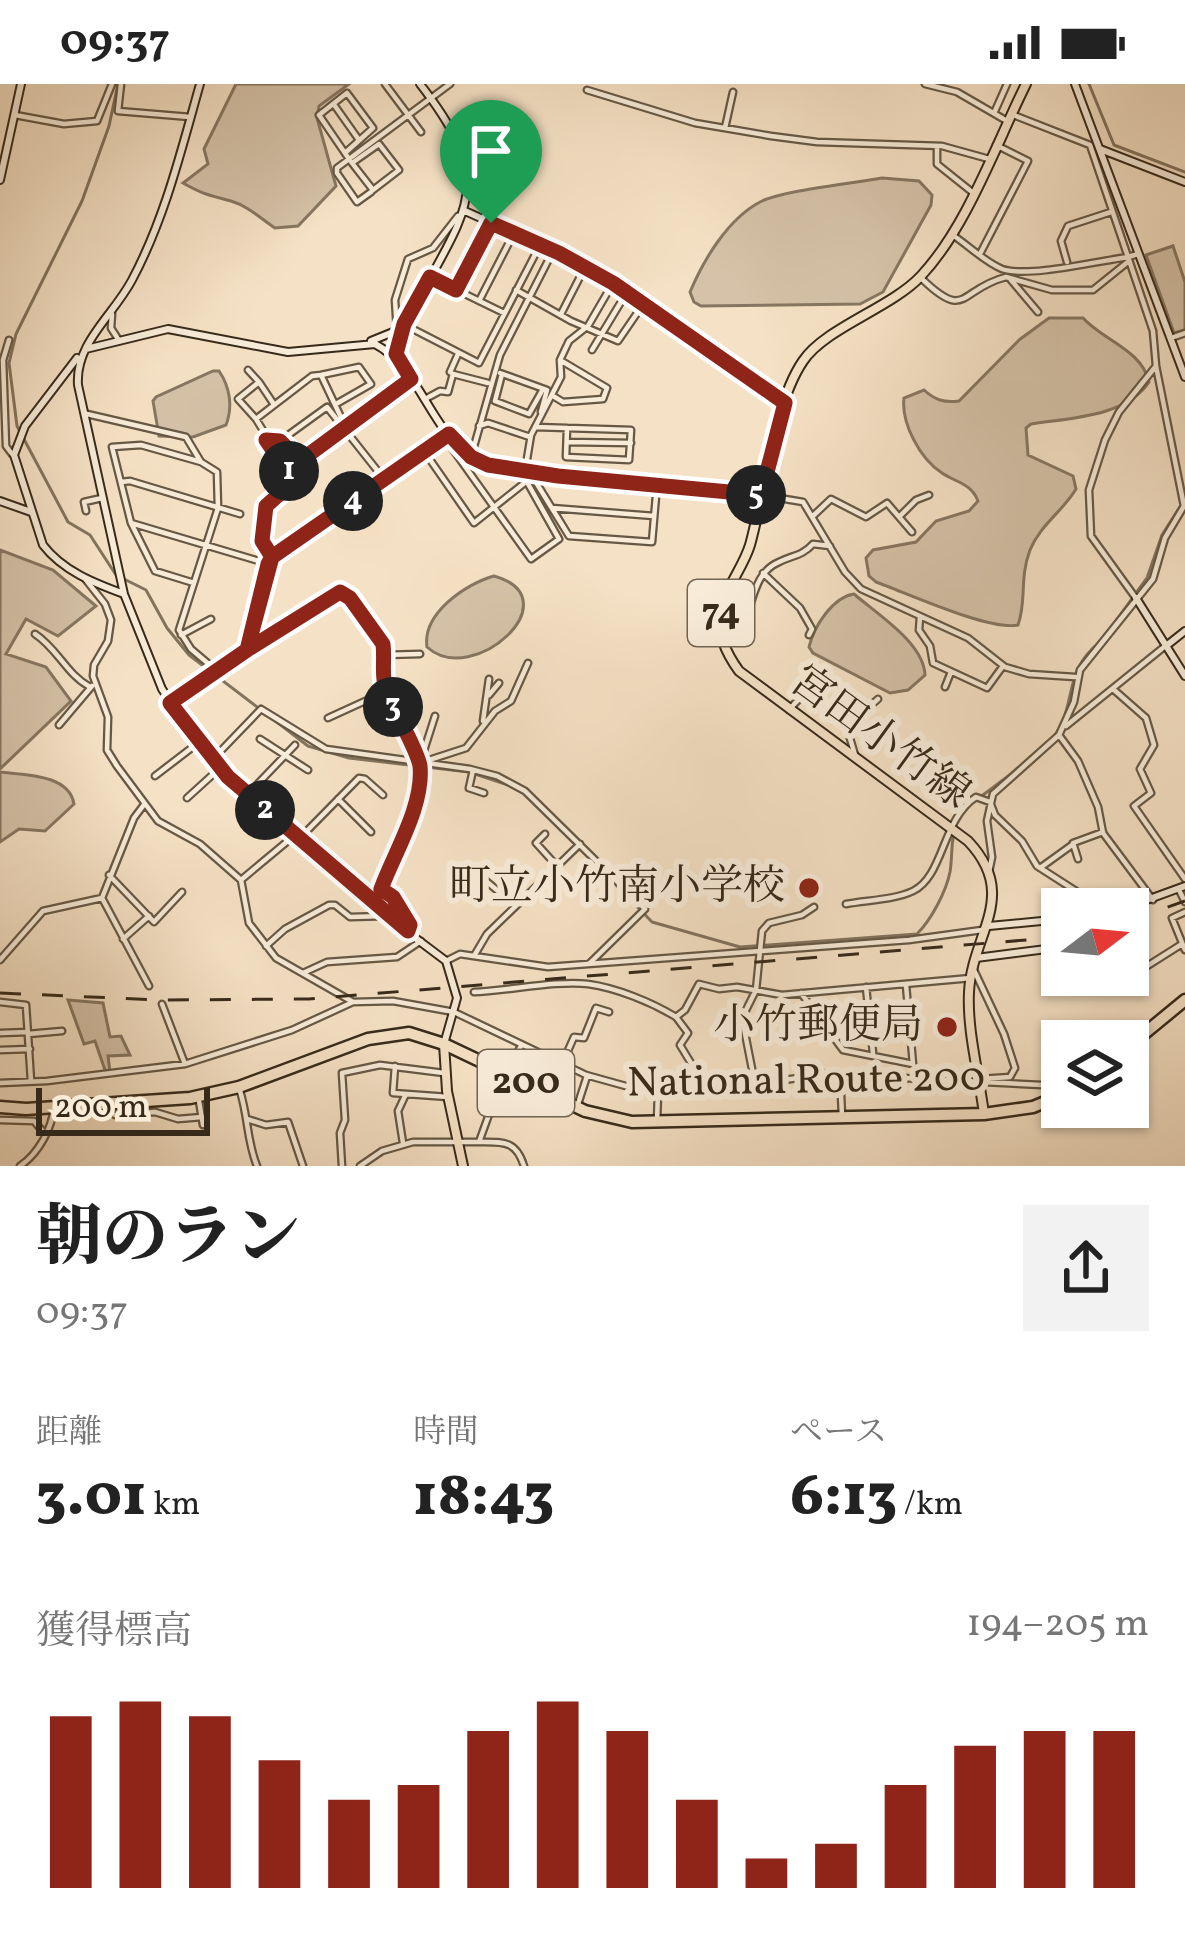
<!DOCTYPE html>
<html lang="ja">
<meta charset="utf-8">
<style>
:root{--surface:#fff;--page:#f2f2f2;--text:#222;--muted:#767676;--accent:#8f2418}
body{margin:0;font-family:Vollkorn,"Noto Serif JP",serif;background:var(--page);color:var(--text);height:100vh;display:flex;flex-direction:column;font-size:45px;white-space:nowrap}
*{box-sizing:border-box;margin:0}
p{font-size:39px;color:var(--muted)}
.icon{flex:none;width:66px;height:66px;fill:none;stroke:currentColor;stroke-width:2;stroke-linecap:round;stroke-linejoin:round}
.map{position:relative;height:1082px;overflow:hidden}
.panel{display:flex;flex-direction:column;background:var(--surface);flex:1}
.panel>*{flex:none}
.needle{width:78px;rotate:74deg}
.buttons{position:absolute;left:1041px;top:804px;display:grid;gap:24px}
.buttons a{display:grid;place-items:center;width:108px;height:108px;border-radius:0px;background:var(--surface);box-shadow:0 3px 9px #0004;font-size:60px}
.scale{position:absolute;left:36px;bottom:30px;width:174px;box-sizing:border-box;padding-left:12px;border:6px solid #372a1a;border-top:0;font-size:33px;line-height:42px;white-space:nowrap;color:#372a1a;-webkit-text-stroke:9px #f8ecd9;paint-order:stroke}
.pin{position:absolute;display:grid;place-items:center;width:102px;height:102px;color:#fff;margin:-123px -51px;border-radius:50% 50% 50% 0;rotate:-45deg;box-shadow:0 0 12px #0007}
.pin .icon{rotate:45deg}
.km{position:absolute;width:60px;height:60px;margin:-30px;border-radius:50%;background:#222;color:#fff;font-size:33px;line-height:60px;text-align:center}
.round{display:grid;place-items:center;flex:none;width:126px;height:126px;border-radius:0px;background:var(--page)}
.head{display:flex;align-items:center;justify-content:space-between;height:204px;padding:0 36px}
h1{font-size:66px;font-weight:800;line-height:90px}
.stats{display:grid;grid-template-columns:repeat(3,1fr);gap:18px;height:204px;padding:12px 36px}
.stats div{display:grid;align-content:center}
.stats b{font-size:60px;font-weight:800}
.stats small{font-size:33px;font-weight:400}
.stats p{font-size:33px}
.chart{height:336px;padding:24px 36px}
.chart p{display:flex;justify-content:space-between}
.chart svg{width:100%;height:216px;margin-top:12px;stroke:var(--accent);stroke-width:6}
.status{display:flex;justify-content:space-between;align-items:center;height:84px;padding:0 60px;background:var(--surface);direction:ltr}
.status svg{height:33px;fill:currentColor}
.map>svg:first-child{display:block}
.green{fill:#d5c2a8;stroke:#867661;stroke-width:3}
.lines{fill:none;stroke-linecap:round;stroke-linejoin:round}
.stream{stroke:#82735e;stroke-width:3}
.street-casing{stroke:#665845;stroke-width:9}
.secondary-casing{stroke:#372a1a;stroke-width:10}
.primary-casing{stroke:#372a1a;stroke-width:12}
.highway-casing{stroke:#372a1a;stroke-width:15}
.street{stroke:#f8ecd9;stroke-width:4.5}
.secondary{stroke:#f8ecd9;stroke-width:6}
.primary{stroke:#f5e1c5;stroke-width:8}
.highway{stroke:#f5e1c5;stroke-width:10}
.rail{stroke:#372a1a;stroke-width:3;stroke-dasharray:21 21;stroke-linecap:butt}
.route-casing{stroke:#fff;stroke-width:24}
.route{stroke:#8f2418;stroke-width:15}
.poi-dot{fill:#8f2418;stroke:#f8ecd9;stroke-width:4.5}
.labels{text-anchor:middle;dominant-baseline:central;stroke-width:12;stroke-linejoin:round;paint-order:stroke}
.shield{fill:#f8ecd9;stroke:#716453;stroke-width:3}
.shield-label{font-size:39px;font-weight:bold;fill:#372a1a}
.street-label{font-size:42px;fill:#372a1a;stroke:#f8ecd9}
.poi-label{font-size:42px;fill:#372a1a;stroke:#f8ecd9;text-anchor:end}
</style>
<div class="status"><b>09:37</b><svg viewBox="0 0 49 12"><path d="M0 12V9h3v3zM5 12V6h3v6zM10 12V3h3v9zM15 12V0h3v12zM26 1h20v11H26zM47 4h2v5h-2z"/></svg></div>
<div class="map">
<svg width="1185" height="1082" viewBox="0 0 1185 1082">
<rect width="100%" height="100%" fill="#f5e1c5"/>
<filter id="stains"><feTurbulence type="fractalNoise" baseFrequency=".00167" numOctaves="4"/><feColorMatrix values="0 0 0 0 .2 0 0 0 0 .09 0 0 0 0 .02 0 0 0 .5 -.17"/></filter>
<radialGradient id="worn" r=".72"><stop offset=".6" stop-color="#630" stop-opacity="0"/><stop offset="1" stop-color="#630" stop-opacity=".3"/></radialGradient>
<path class="green" d="M 236,0 L 349,0 L 319,22 L 317,34 L 336,102 L 298,142 L 275,144 C 260,134 248,122 231,117 C 210,111 204,111 183,99 L 208,80 L 204,65 Z
M 882,94 L 919,97 L 932,111 L 931,121 L 883,208 L 860,220 L 701,222 L 694,218 L 690,208 C 704,175 728,135 760,118 C 779,107 854,99 882,94 Z
M 1173,162 L 1185,198 L 1185,246 L 1174,249 L 1146,171 Z
M 1049,234 L 1083,234 C 1104,257 1142,266 1149,298 C 1126,333 1069,334 1031,340 L 1026,344 L 1028,371 L 1073,392 L 1076,405 C 1063,427 1040,441 1030,466 C 1019,495 1027,516 1018,541 C 989,547 907,509 876,498 L 869,492 L 866,474 L 873,466 L 916,458 L 936,437 L 969,427 L 978,417 C 971,399 957,399 942,389 C 920,375 901,339 904,314 L 924,306 C 935,316 944,319 959,317 L 1019,256 Z
M 213,287 L 219,287 C 230,303 233,323 226,341 L 193,353 L 159,352 L 153,317 L 156,313 Z
M 0,466 L 53,486 L 96,522 L 58,552 L 26,535 L 6,570 L 46,583 L 71,617 L 0,685 Z
M 494,492 C 573,514 473,605 427,563 C 422,530 465,500 494,492 Z
M 854,510 C 877,530 924,559 925,591 L 908,606 L 890,609 L 813,569 L 809,563 C 814,542 833,513 854,510 Z
M 0,688 C 25,691 69,690 74,720 L 45,747 L 19,745 L 0,758 Z
M 68,916 L 103,919 L 110,953 L 121,952 L 130,971 L 108,972 L 110,988 L 106,989 L 95,957 L 84,960 Z"/>
<g class="lines">
<path class="stream" d="M 118,0 L 109,42 L 82,117 L 16,250 L 9,279 L 17,342 L 68,438 L 90,451 L 116,491 L 146,506 L 167,544 L 189,571 L 308,662 L 349,674 L 469,688 L 511,702
M 1089,0 L 1114,61 L 1185,88
M 1113,541 L 1147,494 L 1162,451 L 1185,415
M 1053,654 C 1079,618 1061,589 1100,558
M 979,714 L 1019,684
M 601,785 L 652,838 L 740,863 L 917,850 C 931,836 946,808 950,788 C 953,770 950,755 957,738"/>
<g class="street-casing">
<path id="street" d="M 121,0 L 118,27 L 190,33
M 385,0 L 421,48
M 925,0 L 957,8 L 1007,37
M 587,6 L 695,39 L 771,52 L 817,58 L 942,62 L 989,75
M 335,22 L 359,56
M 995,27 L 1007,0
M 15,31 L 64,40 L 97,37 L 112,0
M 725,44 L 733,8
M 937,62 L 937,80 L 972,108
M 345,69 L 373,44 L 347,9 L 319,31 L 349,75 L 352,79 L 373,106 L 399,86 L 379,60 L 352,79
M 371,108 L 357,118 L 337,89 L 337,84 L 450,0
M 954,152 C 969,162 985,178 1002,185 C 1026,194 1098,177 1128,173 L 1090,61 L 1011,30
M 981,168 L 1028,77 L 996,61
M 1067,178 L 1061,157 L 1068,142 L 1111,128
M 430,193 L 504,229
M 922,195 C 967,238 959,205 1006,193 L 1052,206 L 1093,206 L 1129,177
M 1011,196 L 1038,228
M 456,206 L 491,139
M 516,206 L 571,237 L 618,257 L 644,219
M 479,217 L 514,149
M 112,230 L 111,244 L 118,255
M 561,230 L 585,183
M 405,241 L 479,279 L 540,161
M 397,247 L 395,216 L 408,175 L 433,164 L 458,132
M 1171,254 L 1185,249
M 9,256 L 3,276 L 6,362 L 12,370
M 592,266 L 627,208
M 248,286 L 259,298
M 500,289 L 547,306 L 541,328
M 453,290 L 488,299
M 502,290 L 495,317 L 529,330 L 543,305
M 321,291 L 359,283 L 371,300 L 336,320
M 553,312 L 563,318 L 603,315 L 607,304 L 560,276
M 427,314 L 440,307 L 448,308 L 453,290 L 450,288 L 458,270
M 87,330 L 186,353 L 201,378 L 217,388 L 218,424 L 179,546 L 191,565 L 217,587
M 256,335 L 238,315 L 259,298 L 273,319
M 479,342 L 488,339 L 530,353
M 535,343 L 631,346 L 629,376 L 566,373 L 567,344
M 444,353 L 531,475 L 559,455 L 527,398
M 267,356 L 280,357 L 300,377 L 411,295
M 280,357 L 327,323 L 384,395
M 567,358 L 631,359
M 424,367 L 474,439 L 527,397
M 471,373 L 500,271 L 553,167
M 201,378 L 141,361 L 112,363 L 131,439 L 269,480
M 525,387 L 531,351 L 561,293 L 560,276 L 569,257 L 588,242 L 613,199
M 529,387 L 569,452 L 652,458 L 656,412 L 662,403
M 121,398 L 130,397 L 240,430
M 761,411 L 803,418 L 845,488 L 861,505 L 968,554 L 1005,583 L 1029,590 L 1075,593
M 552,424 L 654,432
M 86,427 L 84,418 L 102,414
M 814,431 L 831,415 L 866,433 L 887,419 L 912,448
M 900,432 L 916,416 L 929,411
M 131,439 L 155,487 L 194,499
M 273,473 L 262,457 L 266,422 L 294,397 L 256,335 L 312,292 L 321,291 L 346,344
M 763,489 L 800,524 L 812,545 L 809,551
M 86,496 L 105,520 L 111,536 L 108,557 L 94,581 L 93,592 L 108,633 L 107,666 L 117,682 L 158,737 L 200,760 L 241,796 L 249,839 L 276,874 L 353,918
M 1135,513 L 1091,452 L 1089,406 L 1105,356 L 1119,328 L 1156,282
M 920,533 L 919,546 L 930,562 L 933,579 L 987,604 L 1003,582
M 745,536 C 754,515 755,488 779,478 C 793,471 802,472 813,460 L 830,462
M 35,550 C 58,565 66,590 90,603
M 181,551 L 211,535
M 247,566 L 273,473 L 450,350
M 384,571 L 420,570
M 945,603 L 951,588
M 1113,605 L 1146,634 L 1154,661 L 1140,685 L 1151,709 L 1134,722 L 1185,795
M 489,611 L 499,599
M 171,617 L 339,508 L 346,510 L 379,550 L 387,607 L 418,679
M 789,626 C 818,591 834,597 868,624 L 878,615
M 328,634 L 387,607
M 483,637 L 489,595
M 59,641 L 92,602
M 1066,642 L 1164,563
M 1059,651 L 1078,677 L 1098,723 L 1103,749 L 1153,816
M 260,655 L 308,686
M 855,671 L 849,651 L 868,624
M 212,676 L 261,625 L 326,665 L 470,685 L 497,692 L 525,707 L 645,825 L 589,880
M 420,679 L 466,664 L 495,627 L 511,617 L 528,579
M 473,686 L 469,704 L 484,709
M 155,692 L 198,659
M 247,711 L 295,661
M 187,714 L 220,684
M 338,715 L 371,748
M 990,718 L 995,731 L 1022,757 L 1037,782 L 1104,825
M 545,750 L 536,759 L 556,781
M 299,755 L 359,694 L 365,695 L 383,711
M 1078,775 L 1073,759 L 1103,748
M 1040,784 L 1072,761
M 989,788 L 992,773 L 987,737 L 993,710 L 1059,651 L 1074,618 L 1080,586 L 1153,495 L 1165,454 L 1184,422 L 1156,282 L 1153,247 L 1128,173 L 1138,170
M 109,791 L 154,838 L 182,808
M 241,796 L 295,751
M 486,797 L 516,822
M 1179,806 L 1185,818
M 102,814 L 149,902
M 846,820 C 867,816 894,816 913,807 C 944,792 942,735 976,713 L 990,718
M 1185,828 L 1172,834 L 1185,866
M 408,847 L 410,841 C 403,827 396,813 381,805 L 396,764 L 410,745 L 420,679 L 435,632
M 123,855 L 149,832
M 266,862 L 285,845 L 329,821 L 335,821 L 350,833 L 386,832
M 474,872 L 487,850 L 580,760
M 0,876 L 43,827 L 102,814 L 134,734 L 143,722
M 446,877 L 460,870 L 548,883 L 909,856 L 982,846
M 973,884 L 1004,950 L 1015,984 L 1010,993 L 980,995
M 303,889 L 327,878 L 397,873 L 421,857
M 866,903 L 873,969
M 1114,903 L 1182,860
M 474,908 C 507,907 558,896 588,900 C 617,904 651,918 676,933 L 685,926 L 699,900 L 719,905 L 737,903 L 782,911 L 971,894
M 801,909 L 843,966 L 913,980 L 906,901
M 0,918 L 26,921 L 31,997
M 162,920 L 185,980
M 676,933 L 688,949 L 680,961 L 697,989 L 699,1005
M 820,936 L 908,930
M 1,949 L 28,948
M 28,950 L 62,947
M 0,966 L 30,965
M 562,980 L 574,953 L 584,954 L 596,924 L 609,928
M 395,982 L 393,1009 L 448,1013
M 506,988 L 521,962
M 840,990 L 842,1032
M 0,999 L 47,997 L 185,980 L 292,946 L 353,918 L 393,917 L 454,928 L 586,991 L 640,1006 L 729,1004 L 825,990 L 1062,1002
M 755,1000 L 742,934 L 756,906 L 762,847 L 769,839 L 802,831 L 814,823
M 240,1007 C 248,1032 247,1058 257,1082
M 199,1017 L 203,1041
M 578,1020 L 587,992
M 115,1031 L 155,1028 L 178,1035 L 202,1033
M 247,1035 L 266,1041 L 288,1038 L 303,1082
M 0,1036 L 34,1037 L 45,1050
M 657,1038 L 658,1008
M 479,1058 C 503,1058 516,1056 524,1082
M 403,1059 L 398,1027 L 405,1012
M 20,1082 C 38,1070 52,1045 54,1023
M 342,1082 L 340,1049 L 345,1036 L 342,989 L 380,981 L 444,989
M 360,1082 L 382,1067 L 413,1058 L 479,1058 L 504,989"/>
</g>
<g class="secondary-casing">
<path id="secondary" d="M 200,0 C 181,67 165,134 132,196 C 113,232 75,259 78,301 L 124,510 L 162,605 L 195,654 L 228,693 L 386,832 L 446,877 L 457,914 L 444,960
M 1075,0 L 1185,293
M 1100,65 L 1185,98
M 0,96 L 21,0
M 465,127 L 559,169 L 613,199 L 785,319
M 371,257 L 403,244
M 86,265 L 168,245 L 288,268 L 375,260 C 420,284 429,343 470,372 C 504,396 709,408 761,411
M 397,272 C 396,252 407,237 416,220 C 468,123 497,99 420,0
M 77,274 L 25,342 L 14,371 L 43,461 C 63,487 94,499 124,510
M 0,417 L 31,428
M 1136,514 L 1185,592
M 1166,562 L 1185,547
M 1122,825 L 1185,802
M 989,842 L 1062,835
M 976,874 L 1062,863
M 1107,891 L 1114,903"/>
</g>
<g class="primary-casing">
<path id="primary" d="M 444,960 L 447,1007 L 463,1082
M 984,1030 C 979,990 967,947 969,908 C 972,849 1020,812 968,757 L 739,587 C 726,569 717,550 721,528 C 725,504 743,484 750,461 C 765,408 773,321 803,277 C 825,244 891,224 921,192 C 967,143 996,60 1026,0"/>
</g>
<g class="highway-casing">
<path id="highway" d="M 1128,963 L 1185,916
M 0,1023 L 26,1025 L 190,1014 L 239,1003 L 368,955 L 409,949 L 444,960 L 585,1027 L 632,1038 L 984,1030 L 1033,1023 L 1062,1011"/>
</g>
<use href="#street" class="street"/>
<use href="#secondary" class="secondary"/>
<use href="#primary" class="primary"/>
<use href="#highway" class="highway"/>
<path class="rail" d="M 1128,837 L 1185,817
M 0,909 L 159,916 L 309,915 L 1062,853"/>
</g>
<g class="lines">
<g class="route-casing">
<path id="route" d="M 491,139 L 456,206 L 430,193 L 404,240 L 396,270 L 411,295 L 300,377 L 280,357 L 266,356 L 294,397 L 266,422 L 262,457 L 272,473 L 247,566 L 170,619 L 228,693 L 408,847 L 410,841 L 393,813 L 381,805 C 394,769 424,722 420,682 C 417,664 394,628 386,606 C 381,590 385,577 383,560 L 350,514 L 340,508 L 247,566 L 268,480 L 272,473 L 449,350 L 471,373 L 488,381 L 558,392 L 761,411 L 785,319 L 613,199 L 559,169 L 491,139"/>
</g>
<use href="#route" class="route"/>
</g>
<g class="poi-dot">
<circle cx="809" cy="804" r="12"/>
<circle cx="947" cy="943" r="12"/>
</g>
<g class="labels">
<g class="shield">
<rect x="688" y="496" width="66" height="66" rx="9"/>
<rect x="478" y="966" width="96" height="66" rx="9"/>
</g>
<g class="shield-label">
<text x="721" y="529">74</text>
<text x="526" y="999">200</text>
</g>
<g class="street-label">
<text transform="translate(879 655) rotate(36)">宮田小竹線</text>
<text transform="translate(806 998) rotate(-1)">National Route 200</text>
</g>
<g class="poi-label">
<text x="785" y="804">町立小竹南小学校</text>
<text x="923" y="943">小竹郵便局</text>
</g>
</g>
<rect width="100%" height="100%" filter="url(#stains)"/>
<rect width="100%" height="100%" fill="url(#worn)"/>
</svg>
<div class="buttons">
<a><svg class="needle" viewBox="-14 -14 28 28"><path d="M0-13l5 13h-10z" fill="#e53935"/><path d="M0 13l5-13h-10z" fill="#767676"/></svg></a>
<a><svg class="icon" aria-label="layers" viewBox="0 0 24 24"><path d="M12 4l9 5-9 5-9-5zM3 14l9 5 9-5"/></svg></a>
</div>
<div class="scale">200 m</div>
<div class="pin" style="left:491px;top:139px;background:#1e9e55"><svg class="icon" aria-label="arrive" viewBox="0 0 24 24"><path d="M6 21V4h12l-3 4 3 4H6"/></svg></div>
<b class="km" style="left:289px;top:387px">1</b>
<b class="km" style="left:265px;top:726px">2</b>
<b class="km" style="left:393px;top:623px">3</b>
<b class="km" style="left:353px;top:417px">4</b>
<b class="km" style="left:756px;top:411px">5</b>
</div>
<section class="panel">
<div class="head"><div><h1>朝のラン</h1><p>09:37</p></div><a class="round"><svg class="icon" aria-label="share" viewBox="0 0 24 24"><path d="M12 15V3M7 8l5-5 5 5M5 13v7h14v-7"/></svg></a></div>
<div class="stats">
<div><p>距離</p><b>3.01<small> km</small></b></div>
<div><p>時間</p><b>18:43</b></div>
<div><p>ペース</p><b>6:13<small> /km</small></b></div>
</div>
<div class="chart"><p><span>獲得標高</span>194–205 m</p>
<svg viewBox="0 0 160 44" preserveAspectRatio="none"><path d="M5 44V9M15 44V6M25 44V9M35 44V18M45 44V26M55 44V23M65 44V12M75 44V6M85 44V12M95 44V26M105 44V38M115 44V35M125 44V23M135 44V15M145 44V12M155 44V12"/></svg>
</div>
</section>
